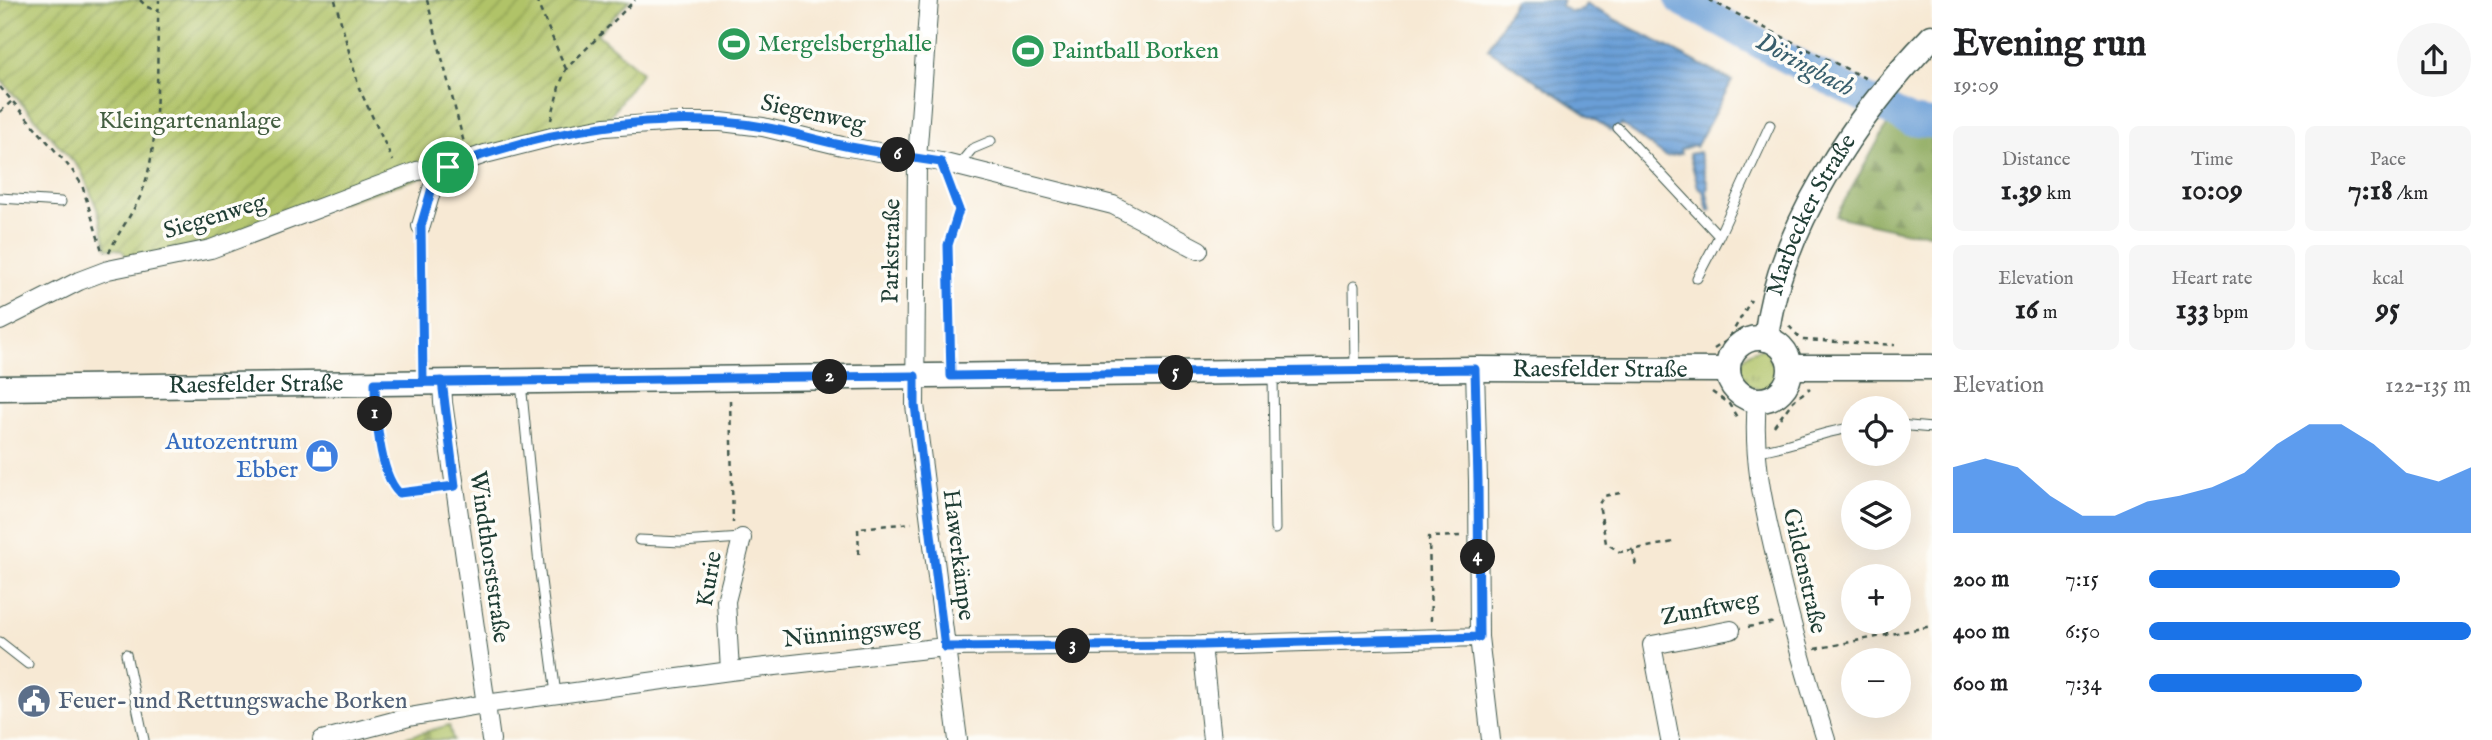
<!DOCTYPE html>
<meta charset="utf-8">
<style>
:root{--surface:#fff;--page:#f6f6f6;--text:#202124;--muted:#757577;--accent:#1a73e8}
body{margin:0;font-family:"IM FELL English",serif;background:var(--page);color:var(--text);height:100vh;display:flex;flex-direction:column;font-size:26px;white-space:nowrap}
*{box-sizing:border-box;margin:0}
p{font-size:23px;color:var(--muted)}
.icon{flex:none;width:38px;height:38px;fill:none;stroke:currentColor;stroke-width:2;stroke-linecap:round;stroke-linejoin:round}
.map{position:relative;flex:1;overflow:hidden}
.drawer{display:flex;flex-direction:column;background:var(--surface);width:560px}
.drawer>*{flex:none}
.buttons{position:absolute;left:1841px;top:396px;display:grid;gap:14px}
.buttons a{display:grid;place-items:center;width:70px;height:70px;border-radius:50%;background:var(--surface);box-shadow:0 7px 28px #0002;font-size:35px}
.pin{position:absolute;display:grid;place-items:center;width:60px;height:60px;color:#fff;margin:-30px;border:4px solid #fff;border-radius:50%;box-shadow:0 2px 7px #0007}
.km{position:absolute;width:35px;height:35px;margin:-18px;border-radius:50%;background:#222;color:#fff;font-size:19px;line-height:35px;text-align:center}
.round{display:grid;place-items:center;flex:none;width:74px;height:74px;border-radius:37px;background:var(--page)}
.overview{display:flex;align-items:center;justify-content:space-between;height:119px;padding:0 21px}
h1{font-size:38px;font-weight:700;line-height:52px}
.metrics{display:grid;grid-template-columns:repeat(3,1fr);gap:10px;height:119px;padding:7px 21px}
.metrics div{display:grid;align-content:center;border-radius:10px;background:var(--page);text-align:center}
.metrics b{font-size:30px;font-weight:700}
.metrics small{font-size:19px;font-weight:400}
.metrics p{font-size:19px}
.chart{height:196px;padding:14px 21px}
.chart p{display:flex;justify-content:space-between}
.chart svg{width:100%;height:126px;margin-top:7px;fill:var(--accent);opacity:.7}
ul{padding:0 21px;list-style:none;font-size:23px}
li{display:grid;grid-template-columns:112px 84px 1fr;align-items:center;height:52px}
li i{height:18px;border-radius:9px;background:var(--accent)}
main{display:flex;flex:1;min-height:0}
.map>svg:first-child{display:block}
.grass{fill:url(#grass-tufts);stroke:#68804e;stroke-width:2}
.forest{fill:url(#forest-firs);stroke:#567348;stroke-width:2}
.cemetery{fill:url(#cemetery-stones);stroke:#68804e;stroke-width:2}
.garden{fill:url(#garden-furrows);stroke:#68804e;stroke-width:2}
.water{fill:url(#water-rules);stroke:#446e86;stroke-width:2}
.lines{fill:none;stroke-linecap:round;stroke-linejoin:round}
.river{stroke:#6a9fd7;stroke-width:30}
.lane-casing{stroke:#3f574c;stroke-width:11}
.street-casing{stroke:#3f574c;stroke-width:20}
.secondary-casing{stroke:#3f574c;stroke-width:27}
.path{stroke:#3f574c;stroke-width:2.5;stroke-dasharray:5 5;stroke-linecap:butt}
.lane{stroke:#fff;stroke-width:9}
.street{stroke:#fff;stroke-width:18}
.secondary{stroke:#fff;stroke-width:24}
.route-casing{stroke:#fff;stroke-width:14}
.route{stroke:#1a73e8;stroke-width:9}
.labels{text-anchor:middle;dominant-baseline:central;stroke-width:7;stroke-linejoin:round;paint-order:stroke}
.leisure-label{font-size:24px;fill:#27864d;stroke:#fdfcf7;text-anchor:start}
.street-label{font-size:24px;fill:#1f3d34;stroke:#fdfcf7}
.park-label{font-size:24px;fill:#435e41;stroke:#fdfcf7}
.shop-label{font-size:24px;fill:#366cbe;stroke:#fdfcf7;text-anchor:end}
.service-label{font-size:24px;fill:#4e5e75;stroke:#fdfcf7;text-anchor:start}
.water-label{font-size:26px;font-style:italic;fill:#395f6d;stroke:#fdfcf7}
</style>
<main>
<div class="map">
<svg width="1932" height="740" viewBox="0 0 1932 740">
<defs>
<pattern id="grass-tufts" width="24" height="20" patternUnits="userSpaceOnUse" patternTransform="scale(1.75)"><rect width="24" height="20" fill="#b0c367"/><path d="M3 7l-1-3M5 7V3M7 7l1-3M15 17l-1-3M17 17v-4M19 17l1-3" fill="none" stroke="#8fa056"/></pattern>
<pattern id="forest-firs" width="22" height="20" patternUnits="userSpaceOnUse" patternTransform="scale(1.75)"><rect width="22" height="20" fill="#8ca95c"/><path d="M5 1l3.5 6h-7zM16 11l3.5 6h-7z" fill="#728b4d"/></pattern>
<pattern id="cemetery-stones" width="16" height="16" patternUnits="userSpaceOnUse" patternTransform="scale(1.75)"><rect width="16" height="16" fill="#b0c367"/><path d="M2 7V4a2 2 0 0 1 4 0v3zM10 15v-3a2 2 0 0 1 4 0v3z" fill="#8fa056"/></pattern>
<pattern id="garden-furrows" width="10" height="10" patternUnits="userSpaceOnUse" patternTransform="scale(1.75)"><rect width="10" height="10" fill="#b0c367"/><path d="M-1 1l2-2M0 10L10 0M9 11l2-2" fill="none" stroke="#8fa056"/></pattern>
<pattern id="water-rules" width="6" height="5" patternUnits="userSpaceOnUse" patternTransform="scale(1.75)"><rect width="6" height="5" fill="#6a9fd7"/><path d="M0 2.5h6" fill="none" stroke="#5783af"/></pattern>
</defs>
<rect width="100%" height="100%" fill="#fdfcf7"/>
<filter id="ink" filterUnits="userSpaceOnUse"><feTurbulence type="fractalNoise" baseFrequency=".0143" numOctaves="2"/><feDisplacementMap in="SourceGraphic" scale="14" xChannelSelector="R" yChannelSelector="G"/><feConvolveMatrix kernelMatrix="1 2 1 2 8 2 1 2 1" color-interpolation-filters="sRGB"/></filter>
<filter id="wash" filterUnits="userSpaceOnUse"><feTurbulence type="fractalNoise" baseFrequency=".00686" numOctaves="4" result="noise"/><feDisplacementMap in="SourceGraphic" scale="28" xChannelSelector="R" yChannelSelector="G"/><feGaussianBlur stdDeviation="1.57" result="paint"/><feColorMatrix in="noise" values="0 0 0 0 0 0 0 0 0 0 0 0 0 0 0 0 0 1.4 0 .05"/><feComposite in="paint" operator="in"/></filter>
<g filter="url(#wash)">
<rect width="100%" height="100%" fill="#f7e9d4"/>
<path class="grass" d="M1741 369a20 20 0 1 1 40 0a20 20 0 1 1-40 0Z"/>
<path class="forest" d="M 1891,118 L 1913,130 L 1932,132 L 1932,233 L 1907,232 L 1836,216 Z"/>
<path class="cemetery" d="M 449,725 L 453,740 L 397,740 Z"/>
<path class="garden" d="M 0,0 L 630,0 L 597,34 L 642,72 L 607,120 L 206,244 L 129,262 C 124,249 120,249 107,248 L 97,208 L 81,170 L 0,79 Z"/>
<path class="water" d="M 1515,0 L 1563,0 L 1561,6 L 1571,12 L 1582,10 L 1586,4 L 1732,81 L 1696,147 L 1694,145 L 1680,150 L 1681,154 L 1666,157 L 1621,124 L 1615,133 L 1488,49 Z
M 1699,152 L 1708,186 L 1707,192 L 1711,210 L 1708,211 L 1703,191 L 1698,187 L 1689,154 Z"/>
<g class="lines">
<path class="river" d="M 1680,0 L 1792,61 L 1911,121 L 1932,124"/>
</g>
</g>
<g filter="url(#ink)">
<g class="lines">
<g class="lane-casing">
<path id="lane" d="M 1618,128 L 1719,236
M 958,166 L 972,149 L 991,141
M 0,198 L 61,202
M 421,226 L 423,381
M 1697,278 L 1719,236 L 1770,125
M 1354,286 L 1355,369
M 1273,374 L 1275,529
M 521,383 L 539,565 L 556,694
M 375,385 C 375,412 379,474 399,493 L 455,486
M 1899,425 L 1932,428
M 1755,451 C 1789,448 1819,431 1853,428
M 639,540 L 682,542 L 742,538
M 0,642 L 28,664
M 126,654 L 144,740"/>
</g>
<g class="street-casing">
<path id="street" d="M 929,0 L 917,159 L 915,405 L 958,740
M 421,226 L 432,189 L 448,167
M 0,321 L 79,281 L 108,270 L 211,249 L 417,171 L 448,167 L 485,154 L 552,137 L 605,127 L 679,122 L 721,122 L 763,127 L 842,146 L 941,162 L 1113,205 L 1199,250
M 1475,369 L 1478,481 L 1479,637 L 1491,740
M 442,381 L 443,403 L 491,740
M 1757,400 C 1752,459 1763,503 1776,559 C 1790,621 1807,680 1826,740
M 1202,645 L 1212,740
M 730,671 L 726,601 L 742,538
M 322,740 L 409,717 L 485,704 L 730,671 L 945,647 L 1202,645 L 1479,637
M 1670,740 L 1652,645 L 1731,630"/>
</g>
<g class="secondary-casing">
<g id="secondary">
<circle cx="1759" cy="369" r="31"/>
<path id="s1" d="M 1766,339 C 1778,230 1857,114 1932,37"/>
<path d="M 1791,367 L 1932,367"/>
<path id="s2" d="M 0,388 L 1475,369 L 1728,370"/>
</g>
</g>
<path class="path" d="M 140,0 L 147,7 L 158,11
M 335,0 L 359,88 L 393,161
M 427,0 L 464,143
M 536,0 L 566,69
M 1709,0 L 1867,79
M 0,87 L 72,170 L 82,185 L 103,254
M 0,112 L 12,101
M 551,120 L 559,87 L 566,69 L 635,0
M 948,181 L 959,210 L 948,245 L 951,356
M 109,253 C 117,234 131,216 140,197 C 163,143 155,58 159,0
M 1789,326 L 1802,340 L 1895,345
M 1714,349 L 1728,340 L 1751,300
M 1712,392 L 1729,404 L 1738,419
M 730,400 L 733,523
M 1774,426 L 1793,401 L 1810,388
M 1620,493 L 1604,496 L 1599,504 L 1606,543 L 1620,552 L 1674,542
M 1633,550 L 1636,566
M 859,554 L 858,528 L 912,523
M 1431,621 L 1429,537 L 1461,536
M 1886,621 L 1887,635
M 1748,627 L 1776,622
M 1815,649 L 1932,626"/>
<use href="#lane" class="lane"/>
<use href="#street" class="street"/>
<use href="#secondary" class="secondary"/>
</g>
</g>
<g class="lines" filter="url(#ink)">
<g class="route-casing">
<path id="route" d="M 448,167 L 432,188 L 421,226 L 423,382 L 442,381 L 455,486 L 399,493 C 379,474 375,410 375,383 C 555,379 735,378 915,376 L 915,405 L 945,647 L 1202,645 L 1479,637 L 1478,481 L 1475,369 L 951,376 L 948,245 L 959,210 L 941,162 C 907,157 874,152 841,145 C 815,140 789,131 763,127 C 662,109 543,131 448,167"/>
</g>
<use href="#route" class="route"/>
</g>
<defs>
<g id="stadium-disc" transform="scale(1.75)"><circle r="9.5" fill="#2e9e5b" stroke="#fdfcf7"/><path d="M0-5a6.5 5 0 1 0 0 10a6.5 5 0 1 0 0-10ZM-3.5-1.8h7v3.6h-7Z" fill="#fff"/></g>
<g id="shop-disc" transform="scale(1.75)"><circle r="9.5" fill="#3f7fe0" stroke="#fdfcf7"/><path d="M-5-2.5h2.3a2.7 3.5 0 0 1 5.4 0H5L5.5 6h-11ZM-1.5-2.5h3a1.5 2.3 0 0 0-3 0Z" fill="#fff"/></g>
<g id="civic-disc" transform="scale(1.75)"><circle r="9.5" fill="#5c6f8a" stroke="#fdfcf7"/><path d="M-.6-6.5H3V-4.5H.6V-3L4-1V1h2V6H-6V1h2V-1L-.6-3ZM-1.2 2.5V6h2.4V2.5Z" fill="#fff"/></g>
</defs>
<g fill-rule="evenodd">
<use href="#stadium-disc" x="734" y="44"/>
<use href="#stadium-disc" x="1028" y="51"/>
<use href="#shop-disc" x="322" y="456"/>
<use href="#civic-disc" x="34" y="701"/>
</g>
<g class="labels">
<g class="leisure-label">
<text x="758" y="44">Mergelsberghalle</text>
<text x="1052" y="51">Paintball Borken</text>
</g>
<g class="street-label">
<text transform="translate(813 114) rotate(12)">Siegenweg</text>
<text transform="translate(215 217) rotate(-17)">Siegenweg</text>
<text stroke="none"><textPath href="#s1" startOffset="133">Marbecker Straße</textPath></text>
<text transform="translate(892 251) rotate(-89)">Parkstraße</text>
<text stroke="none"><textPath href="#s2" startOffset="1600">Raesfelder Straße</textPath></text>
<text stroke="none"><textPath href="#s2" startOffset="256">Raesfelder Straße</textPath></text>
<text transform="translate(958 555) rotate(83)">Hawerkämpe</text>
<text transform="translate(489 557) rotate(82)">Windthorststraße</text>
<text transform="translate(1804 571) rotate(77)">Gildenstraße</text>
<text transform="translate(710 579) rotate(-80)">Kurie</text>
<text transform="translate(1710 609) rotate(-11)">Zunftweg</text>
<text transform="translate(852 633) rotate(-6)">Nünningsweg</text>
</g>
<g class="park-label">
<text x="190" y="121">Kleingartenanlage</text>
</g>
<g class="shop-label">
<text x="298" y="442">Autozentrum<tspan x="298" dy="28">Ebber</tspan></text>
</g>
<g class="service-label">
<text x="58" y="701">Feuer- und Rettungswache Borken</text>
</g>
<g class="water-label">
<text transform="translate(1805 65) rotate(28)">Döringbach</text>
</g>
</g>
</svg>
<div class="buttons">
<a><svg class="icon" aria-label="locate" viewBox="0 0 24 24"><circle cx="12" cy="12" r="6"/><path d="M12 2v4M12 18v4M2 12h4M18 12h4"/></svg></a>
<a><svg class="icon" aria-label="layers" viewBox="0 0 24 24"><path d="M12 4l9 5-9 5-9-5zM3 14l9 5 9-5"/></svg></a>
<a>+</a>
<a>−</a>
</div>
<div class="pin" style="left:448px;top:167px;background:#1e9e55"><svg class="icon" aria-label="arrive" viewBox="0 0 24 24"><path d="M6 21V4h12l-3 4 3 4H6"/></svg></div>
<b class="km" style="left:375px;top:414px">1</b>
<b class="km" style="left:830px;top:377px">2</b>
<b class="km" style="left:1073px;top:646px">3</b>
<b class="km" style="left:1478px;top:557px">4</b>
<b class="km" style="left:1176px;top:373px">5</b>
<b class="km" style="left:898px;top:155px">6</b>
</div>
<section class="drawer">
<div class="overview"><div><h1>Evening run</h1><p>19:09</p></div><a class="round"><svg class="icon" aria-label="share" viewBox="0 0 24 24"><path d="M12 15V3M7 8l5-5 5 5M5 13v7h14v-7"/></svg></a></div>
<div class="metrics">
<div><p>Distance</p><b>1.39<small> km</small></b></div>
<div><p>Time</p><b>10:09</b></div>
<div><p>Pace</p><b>7:18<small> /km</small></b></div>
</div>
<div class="metrics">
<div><p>Elevation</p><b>16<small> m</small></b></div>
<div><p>Heart rate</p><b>133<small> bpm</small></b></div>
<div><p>kcal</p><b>95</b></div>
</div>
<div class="chart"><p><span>Elevation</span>122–135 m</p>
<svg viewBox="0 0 160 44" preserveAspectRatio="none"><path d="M0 44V21L10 18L20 21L30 31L40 38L50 38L60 33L70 31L80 28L90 23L100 13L110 6L120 6L130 13L140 23L150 26L160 21V44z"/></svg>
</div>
<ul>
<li><b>200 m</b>7:15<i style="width:78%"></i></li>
<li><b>400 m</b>6:50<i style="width:100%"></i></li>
<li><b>600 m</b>7:34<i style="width:66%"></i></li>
</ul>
</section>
</main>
